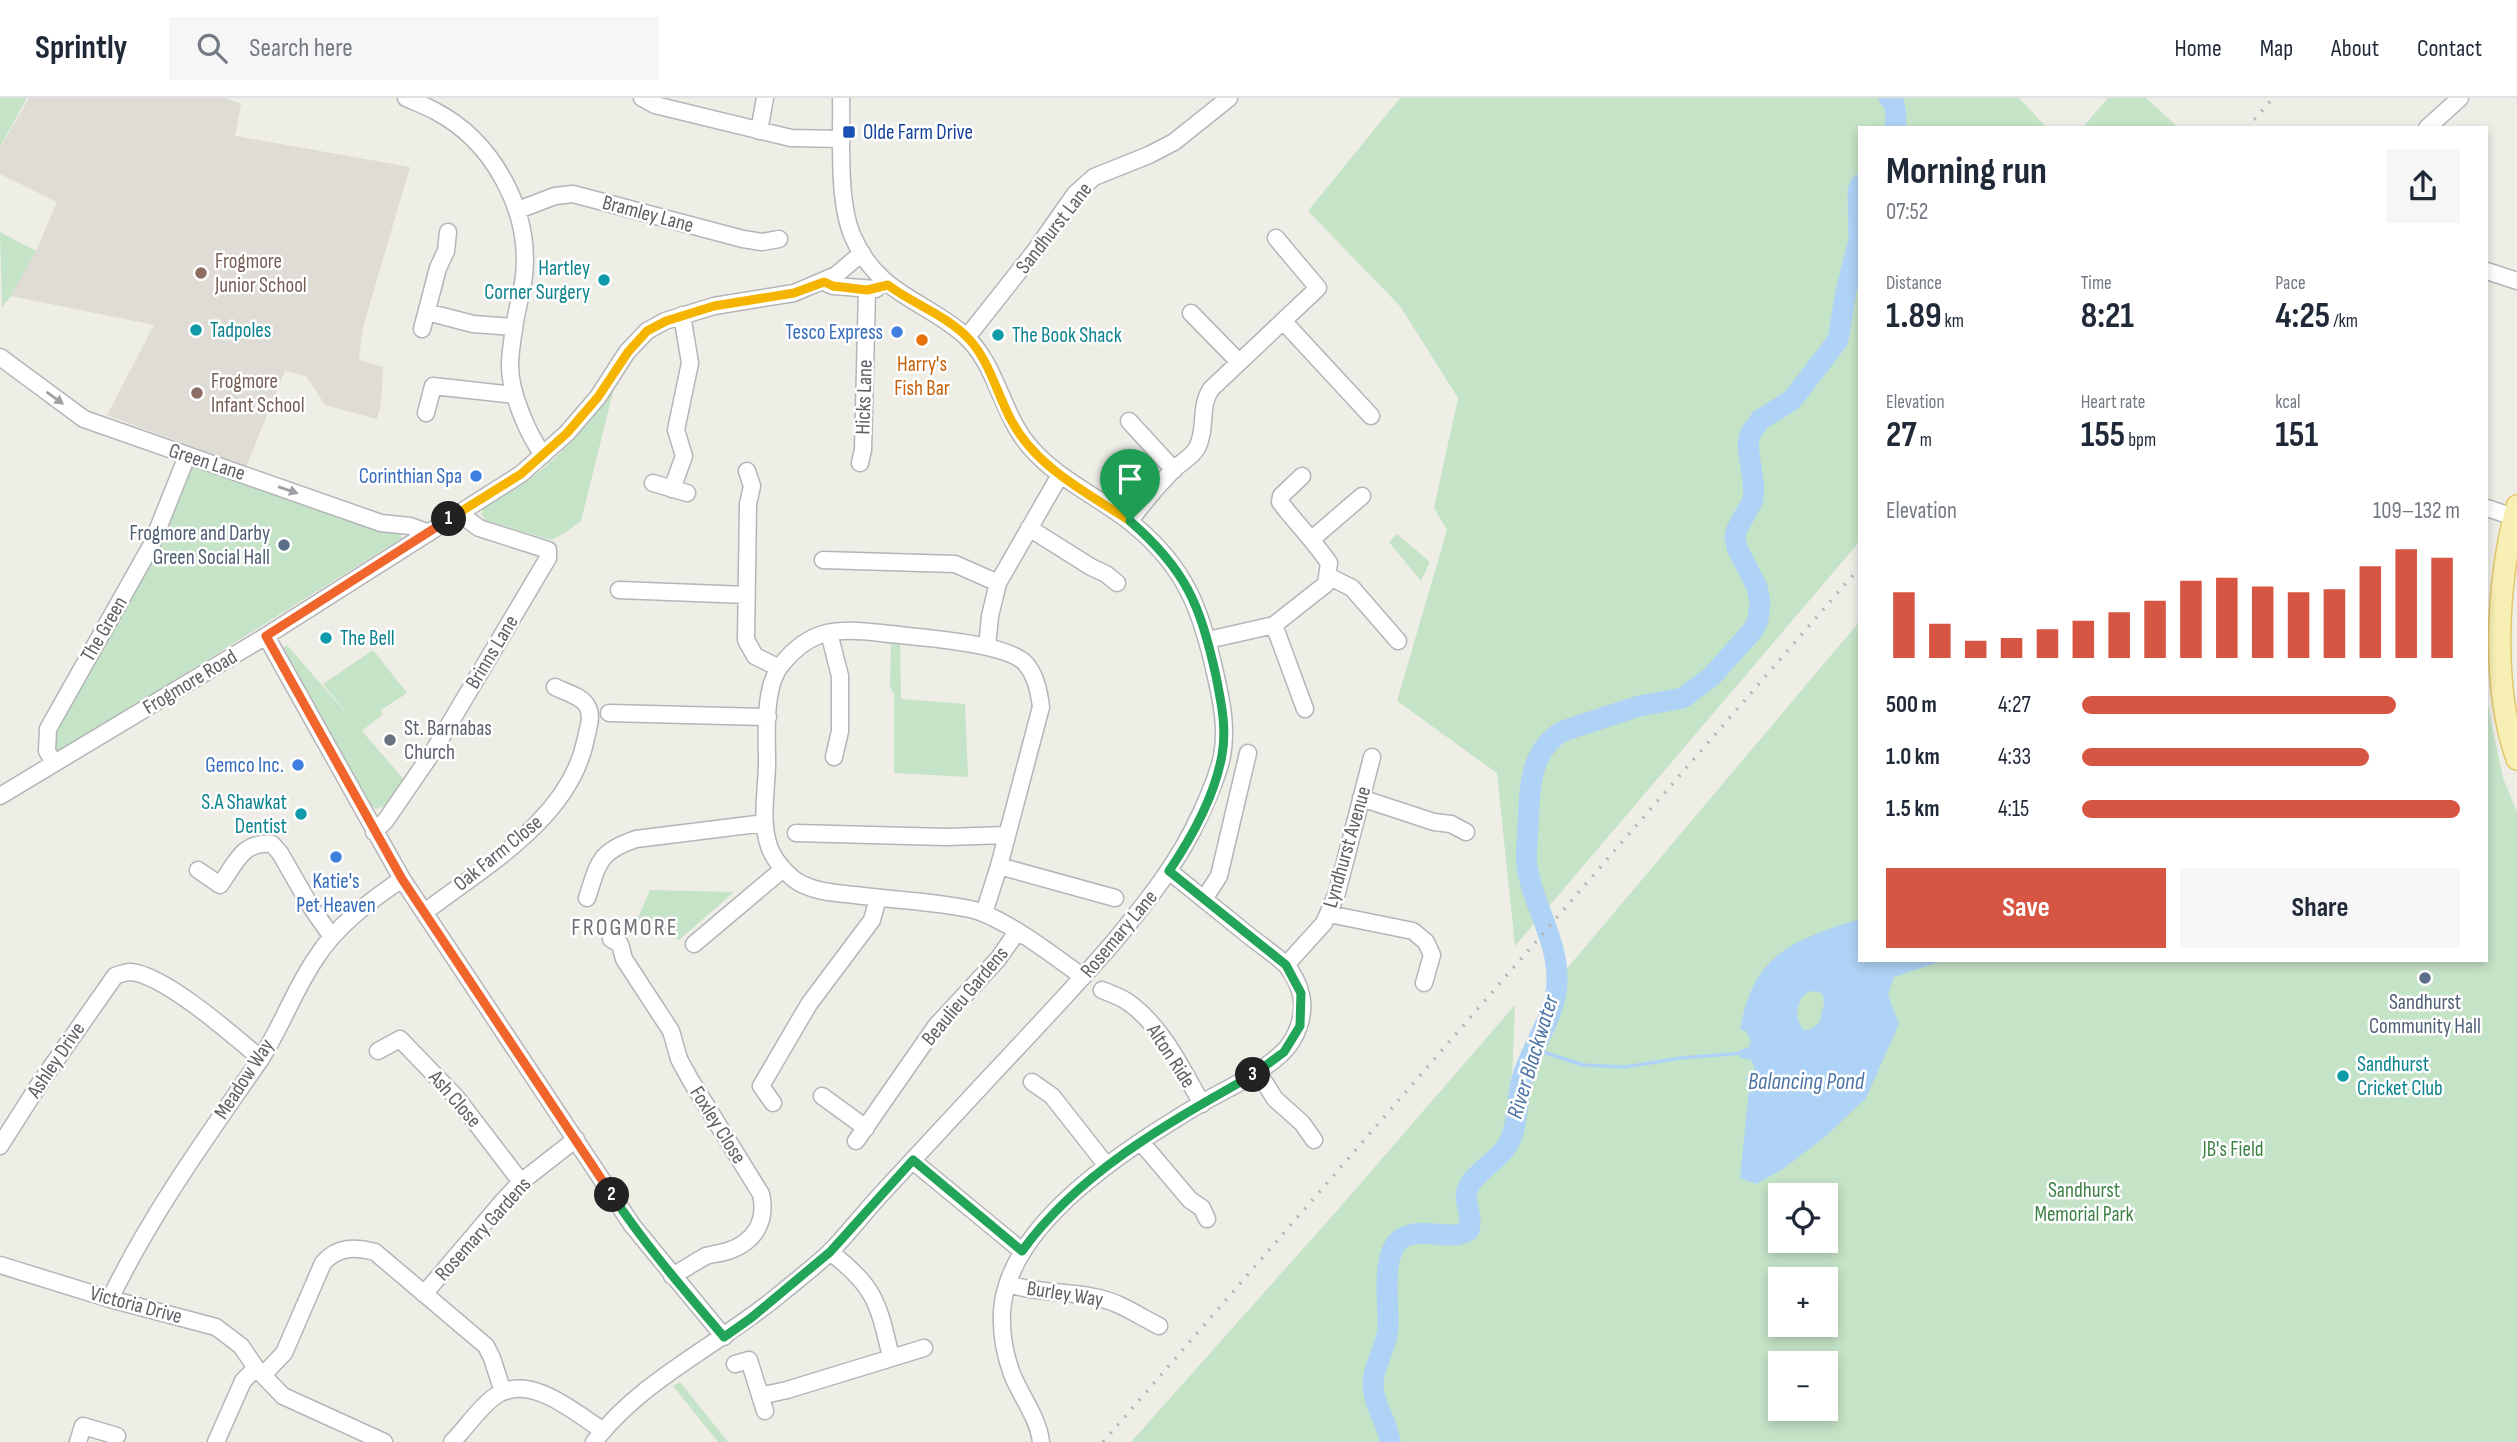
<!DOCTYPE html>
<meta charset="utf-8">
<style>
:root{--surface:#fff;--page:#f6f6f7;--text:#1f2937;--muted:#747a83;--line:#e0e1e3;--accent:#d75643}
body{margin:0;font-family:"Sofia Sans Condensed",sans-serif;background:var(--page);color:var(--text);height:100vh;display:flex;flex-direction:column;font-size:26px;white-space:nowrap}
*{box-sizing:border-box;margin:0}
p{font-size:23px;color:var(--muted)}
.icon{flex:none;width:38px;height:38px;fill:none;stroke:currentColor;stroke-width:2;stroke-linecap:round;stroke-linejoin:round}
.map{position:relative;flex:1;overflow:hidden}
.side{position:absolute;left:1858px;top:28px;width:630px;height:836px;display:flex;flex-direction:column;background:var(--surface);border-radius:0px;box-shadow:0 4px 10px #0003}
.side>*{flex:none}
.tools{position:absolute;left:1768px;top:1085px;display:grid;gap:14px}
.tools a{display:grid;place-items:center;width:70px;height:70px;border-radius:0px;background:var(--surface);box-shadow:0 4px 10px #0003;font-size:35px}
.pin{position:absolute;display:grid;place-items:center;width:60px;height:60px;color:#fff;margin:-72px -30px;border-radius:50% 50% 50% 0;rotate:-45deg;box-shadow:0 0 7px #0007}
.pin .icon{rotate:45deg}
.km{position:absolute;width:35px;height:35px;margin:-18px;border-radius:50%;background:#222;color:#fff;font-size:19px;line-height:35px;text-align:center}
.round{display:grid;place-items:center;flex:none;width:74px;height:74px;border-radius:0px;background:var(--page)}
.headline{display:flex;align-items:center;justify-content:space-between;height:119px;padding:0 28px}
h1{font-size:38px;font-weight:700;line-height:52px}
.stats{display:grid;grid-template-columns:repeat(3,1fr);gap:10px;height:119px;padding:7px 28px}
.stats div{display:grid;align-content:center}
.stats b{font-size:35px;font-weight:700}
.stats small{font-size:19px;font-weight:400}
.stats p{font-size:19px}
.chart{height:196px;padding:14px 28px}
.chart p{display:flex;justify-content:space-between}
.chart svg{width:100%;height:126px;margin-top:7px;stroke:var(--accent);stroke-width:6}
.button{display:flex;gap:14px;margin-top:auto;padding:14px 28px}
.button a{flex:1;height:80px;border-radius:0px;background:var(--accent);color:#fff;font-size:28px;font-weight:700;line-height:80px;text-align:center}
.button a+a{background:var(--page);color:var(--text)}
ul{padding:0 28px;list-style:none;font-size:23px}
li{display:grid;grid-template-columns:112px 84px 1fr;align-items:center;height:52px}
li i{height:18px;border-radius:9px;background:var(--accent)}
header{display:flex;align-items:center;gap:42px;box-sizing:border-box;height:98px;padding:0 35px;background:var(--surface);border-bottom:2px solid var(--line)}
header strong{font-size:33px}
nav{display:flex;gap:38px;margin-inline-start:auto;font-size:24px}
.search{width:490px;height:63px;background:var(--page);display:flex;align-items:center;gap:18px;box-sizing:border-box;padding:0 24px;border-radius:0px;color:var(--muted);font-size:26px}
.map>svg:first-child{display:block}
.education{fill:#dedcd4}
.green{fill:#c5e3c7;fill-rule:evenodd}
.water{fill:#aed3f6;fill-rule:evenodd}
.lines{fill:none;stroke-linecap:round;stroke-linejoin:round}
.stream{stroke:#aed3f6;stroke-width:3.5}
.river{stroke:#aed3f6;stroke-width:21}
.minor-casing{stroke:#b3b5b9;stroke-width:19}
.major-casing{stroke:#e3c76b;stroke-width:24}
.minor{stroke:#fff;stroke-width:16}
.major{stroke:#f7efb3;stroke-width:21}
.rail{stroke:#b4b4b5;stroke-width:3.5;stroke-dasharray:2 9;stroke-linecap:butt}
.oneway{fill:#9ea0a3}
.split-1-casing{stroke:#fff;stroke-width:14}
.split-2-casing{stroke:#fff;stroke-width:14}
.split-3-casing{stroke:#fff;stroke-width:14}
.split-4-casing{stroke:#fff;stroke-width:14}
.split-1{stroke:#f5b400;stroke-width:9}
.split-2{stroke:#f0652b;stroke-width:9}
.split-3{stroke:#22a559;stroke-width:9}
.split-4{stroke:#22a559;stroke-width:9}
.transit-dot{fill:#1a4fb4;stroke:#fff;stroke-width:2.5}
.education-dot{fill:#8d6e63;stroke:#fff;stroke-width:2.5}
.culture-dot{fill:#0f9aa8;stroke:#fff;stroke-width:2.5}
.shop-dot{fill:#3f7fe0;stroke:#fff;stroke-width:2.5}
.food-dot{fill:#e8710a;stroke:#fff;stroke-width:2.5}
.service-dot{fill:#5c6f8a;stroke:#fff;stroke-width:2.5}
.worship-dot{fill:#6b7280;stroke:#fff;stroke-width:2.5}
.labels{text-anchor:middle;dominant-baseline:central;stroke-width:5;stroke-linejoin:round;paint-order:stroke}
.transit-label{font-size:21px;fill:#164399;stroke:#fff;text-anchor:start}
.street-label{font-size:21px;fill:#5e6065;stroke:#fff}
.education-label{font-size:21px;fill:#785e54;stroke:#fff;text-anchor:start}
.culture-label{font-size:21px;fill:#0d838f;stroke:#fff;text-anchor:start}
.shop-label{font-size:21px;fill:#366cbe;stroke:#fff;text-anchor:end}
.food-label{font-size:21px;fill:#c56008;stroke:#fff}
.service-label{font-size:21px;fill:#4e5e75;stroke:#fff;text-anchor:end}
.worship-label{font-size:21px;fill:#5b616d;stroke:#fff;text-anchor:start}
.park-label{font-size:21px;fill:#3f8245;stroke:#fff}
.water-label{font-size:23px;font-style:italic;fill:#4c74a6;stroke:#fff}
.quarter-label{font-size:24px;letter-spacing:2px;fill:#6f7277;stroke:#fff}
</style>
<header>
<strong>Sprintly</strong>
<div class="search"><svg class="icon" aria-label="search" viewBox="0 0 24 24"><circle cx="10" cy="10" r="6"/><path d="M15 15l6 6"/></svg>Search here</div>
<nav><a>Home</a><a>Map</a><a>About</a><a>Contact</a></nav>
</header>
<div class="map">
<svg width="2517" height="1344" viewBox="0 0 2517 1344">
<rect width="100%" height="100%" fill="#eeede6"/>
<path class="education" d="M 29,0 L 226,0 L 241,6 L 235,38 L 410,69 L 363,229 L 359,262 L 383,269 L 381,306 L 377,321 L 325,307 L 306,278 L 285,273 L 246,369 L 107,317 L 154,227 L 11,198 L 36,153 L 57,104 L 0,76 L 0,50 Z"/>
<path class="green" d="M 0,0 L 27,0 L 0,49 Z
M 1400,0 L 2019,0 L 2047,30 L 1860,30 L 1860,443 L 1515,848 L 1497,675 L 1397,603 L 1447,432 L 1434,410 L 1458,300 L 1400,208 L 1308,113 Z
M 2108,0 L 2146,0 L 2179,30 L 2082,30 Z
M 0,134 L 36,153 L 11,198 L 2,209 Z
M 614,290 L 581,423 L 565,435 L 551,442 L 485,422 L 481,416 L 484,410 C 503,398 523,387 540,373 C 569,349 592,320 614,290 Z
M 190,365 L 400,435 L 402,440 L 55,657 L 52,642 L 57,619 Z
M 1397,436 L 1430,464 L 1421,483 L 1389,444 Z
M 1860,523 L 1860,863 L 2487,863 L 2487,603 L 2503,680 L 2517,714 L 2517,1344 L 1131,1344 L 1335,1115 L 1515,907 L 1512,982 L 1558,905 L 1554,886 ZM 1780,1097 L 1825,1097 L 1825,1143 L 1780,1143 ZM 1780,1181 L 1825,1181 L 1825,1227 L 1780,1227 ZM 1780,1265 L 1825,1265 L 1825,1311 L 1780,1311 Z
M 891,539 L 900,540 L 901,601 L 965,606 L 968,679 L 894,675 L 894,596 L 890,589 Z
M 287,547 L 353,623 L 323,586 L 373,552 L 407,595 L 381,612 L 383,616 L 362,633 L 406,684 L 389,706 L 376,711 L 368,705 L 286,561 L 283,550 Z
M 650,792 L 734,794 L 679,842 L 635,827 Z
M 680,1284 L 728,1344 L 718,1344 L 673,1288 Z"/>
<path class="water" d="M 1860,821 L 1860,863 L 1942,863 L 1894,879 L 1888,897 L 1899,926 L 1866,1000 L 1826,1038 L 1783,1071 L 1756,1086 L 1740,1080 L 1749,992 L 1746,980 L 1754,973 L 1754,967 L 1751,962 L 1740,960 L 1740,952 L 1749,949 L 1751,943 L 1746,933 L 1740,932 C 1753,856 1792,842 1860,821 ZM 1811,893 L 1819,894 L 1823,897 L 1824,906 L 1819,925 L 1809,932 L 1804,932 C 1793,920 1796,898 1811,893 Z"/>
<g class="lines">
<path class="stream" d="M 1534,951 L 1583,967 L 1625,969 L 1681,960 L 1743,955"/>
<path class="river" d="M 1889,0 L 1893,2 L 1896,17 L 1895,30
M 1390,1344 C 1388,1324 1373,1307 1373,1287 C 1372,1270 1387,1249 1388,1230 C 1389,1206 1380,1156 1401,1141 C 1422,1127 1450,1145 1469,1132 C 1474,1116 1460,1102 1470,1086 C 1479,1072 1497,1063 1507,1048 C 1519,1029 1516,1002 1522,981 C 1531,948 1557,917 1557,882 C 1558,843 1533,807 1527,769 C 1525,756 1528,740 1528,726 C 1530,690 1529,653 1563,633 L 1639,608 L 1683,600 L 1712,578 L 1754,531 L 1758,522 L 1760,504 L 1757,489 L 1737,450 L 1735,439 L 1737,431 L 1753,402 L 1754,391 L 1748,347 L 1750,336 L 1760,322 L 1792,302 L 1838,242 L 1846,193 L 1859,142 L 1858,93 L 1860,87"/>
<g class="minor-casing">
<path id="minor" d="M 406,0 C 415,4 426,8 435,13 C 493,43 531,113 524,178 C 522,196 516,213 514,231 C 512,243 510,256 510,268 C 510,295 528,336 543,357
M 642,0 L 655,7 L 791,40 L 842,41
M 2427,30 L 2460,0
M 759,33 L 765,0
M 518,112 L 555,98 L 573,96 L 743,141 L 762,144 L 779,141
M 2487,173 L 2517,183
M 824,184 L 833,188 L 876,191
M 427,214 L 473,226 L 514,229
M 1191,215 L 1239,264
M 1284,224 L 1371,318
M 422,231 L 438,170 L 446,153 L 448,134
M 967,239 L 1035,153 L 1075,96 L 1094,79 L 1149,57 L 1174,44 L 1229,0
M 0,259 L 84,321 L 381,425 L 410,428 L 429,435
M 426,315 L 433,288 L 515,297
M 1129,323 L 1174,372
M 860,365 L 863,352 L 867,192
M 747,373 L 752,388 L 748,406 L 746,542 L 755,558 L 779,570
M 653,385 L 687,395
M 672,391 L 684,358 L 676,332 L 690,265 L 682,217
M 2487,410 L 2514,419
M 1130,423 C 1143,405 1157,388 1173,372 C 1180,365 1192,359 1197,350 C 1207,331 1199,309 1211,291 L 1318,190 L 1276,140
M 1029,430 L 1091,469 L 1106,476 L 1117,485
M 1312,441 L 1362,398
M 823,462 L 955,466 L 998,485
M 1328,478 L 1352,490 L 1398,543
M 619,492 L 747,497
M 1274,527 L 1305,611
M 829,535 L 840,578 L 840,633 L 834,659
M 266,538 L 402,781 L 632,1127 L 724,1239
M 1208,542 L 1274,527 L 1326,486 L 1329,465 C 1314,443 1296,425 1280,404 L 1281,398 L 1302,378
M 987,549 L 990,518 L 998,485 L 1060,377
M 609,615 L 768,619
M 54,665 L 47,653 L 48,631 L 151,448 L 187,358
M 0,698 L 266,538 L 521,376 L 567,335 L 598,299 L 627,254 L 647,233 L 665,223 L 714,208 L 794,195 L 836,177 L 862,155
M 1361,700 L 1434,724 L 1451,726 L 1466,734
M 374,734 L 386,722 L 434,652 L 548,460 L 548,452 L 479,430 L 459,415
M 796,735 L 946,739 L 1007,737
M 999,768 L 1115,800
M 198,772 L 220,787 C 236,765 242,743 272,746 L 280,755 L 311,809 L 332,839
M 587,800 C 599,764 598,754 636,741 L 765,725
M 1204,801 L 1219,778 L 1248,655
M 425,814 C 485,768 571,720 586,640 C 588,630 593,618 587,608 C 582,598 565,594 555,589
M 984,815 L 999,768 L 1041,609 C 1039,594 1036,577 1025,565 C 1005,544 912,539 881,535 C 838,530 811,530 782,566 C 763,588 767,636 767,664 C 767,691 760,722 769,748 C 773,761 787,777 798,784 C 815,794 836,795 855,797 C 893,802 932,803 970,811 C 1004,819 1054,858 1083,879
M 1329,816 L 1413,833 L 1426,844 L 1432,857 L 1424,885
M 611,841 L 620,846 L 624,861 L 671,933 L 679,961 L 691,983 L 761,1096 C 767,1123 755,1144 728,1153 C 721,1155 713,1156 706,1158 C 695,1164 683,1172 672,1178
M 694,846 L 783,771
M 1286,867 L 1324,825 L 1337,795 L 1372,659
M 1102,892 C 1112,896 1124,900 1132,907 C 1164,932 1182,971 1202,1006
M 378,953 L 400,941 L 456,999 L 521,1084
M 1258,974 L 1275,1001 L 1302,1025 L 1314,1042
M 1032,984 L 1052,998 L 1107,1068
M 822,998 L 866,1030
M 773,1005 L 761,988 L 809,906 L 872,822 L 878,800
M 856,1043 L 936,928 L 998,861 L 1017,834
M 1141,1044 L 1190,1102 L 1202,1110 L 1207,1121
M 0,1048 L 40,985 L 115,878 C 120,876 125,874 131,874 C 165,877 234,938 261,961
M 913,1063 L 1022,1153
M 830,1154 C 876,1189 878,1205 891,1259
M 0,1167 L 110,1201 L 216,1229 L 241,1248 L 256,1270
M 1008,1186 C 1036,1195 1065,1193 1094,1199 C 1118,1203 1137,1217 1159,1228
M 424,1196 L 504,1102 L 521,1084 L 576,1041
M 110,1201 C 151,1116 206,1040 260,962 C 281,930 294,892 316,860 C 336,828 371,802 402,781
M 735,1266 L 749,1262 L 765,1313
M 263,1277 L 284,1255 L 323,1165 C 338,1148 355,1149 375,1154 L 486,1248 L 492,1260 L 503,1294
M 760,1298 L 787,1292 L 924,1250
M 78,1344 L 83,1328 L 117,1338
M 216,1344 L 243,1283 L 256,1270 L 283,1298 L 384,1344
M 452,1344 C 466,1330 478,1311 494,1299 C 528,1273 574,1314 602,1332
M 594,1344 C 642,1281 719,1247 779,1197 C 797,1182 816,1168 833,1151 C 851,1132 867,1111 885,1092 C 919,1055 953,1019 987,982 C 1029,937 1072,892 1112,846 C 1146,805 1179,764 1201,715 C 1209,697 1218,678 1222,658 C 1227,631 1222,605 1216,579 C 1202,515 1187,471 1135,428 C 1102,400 1059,383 1030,349 C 1001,316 997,265 963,236 C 922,201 878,196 853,139 C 837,103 842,40 841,0
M 1041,1344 C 1038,1319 1021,1299 1012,1276 C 1005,1257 1001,1234 1002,1214 C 1007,1124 1131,1048 1200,1006 C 1228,990 1257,978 1281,956 C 1297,942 1307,914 1300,893 C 1298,885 1291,872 1285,866 C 1273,855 1259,846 1247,836 C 1221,815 1195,794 1169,773"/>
</g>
<g class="major-casing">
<path id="major" d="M 2517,408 C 2497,484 2491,586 2517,661"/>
</g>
<use href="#minor" class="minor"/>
<use href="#major" class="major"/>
<path class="rail" d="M 2247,30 L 2273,0
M 1103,1344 L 1860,469"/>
</g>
<defs><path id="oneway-solid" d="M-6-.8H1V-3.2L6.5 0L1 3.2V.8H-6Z" transform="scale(1.75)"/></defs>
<g class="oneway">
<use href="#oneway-solid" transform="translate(55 300) rotate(36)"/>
<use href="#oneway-solid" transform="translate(288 392) rotate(19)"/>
</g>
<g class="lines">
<g class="split-1-casing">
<path id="split-1" d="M 449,421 L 521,376 L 567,335 L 598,299 L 628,254 L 647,233 L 666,223 L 714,208 L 794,195 L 824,184 L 833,188 L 867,192 L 888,187 C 913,206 946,217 968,240 C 989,262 996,293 1010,320 C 1035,369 1086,394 1130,423"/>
</g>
<g class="split-2-casing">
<path id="split-2" d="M 449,421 L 266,538 L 402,781 L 612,1097"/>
</g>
<g class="split-3-casing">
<path id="split-3" d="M 612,1097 C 645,1147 685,1193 724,1239 L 751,1220 L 830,1154 L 913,1062 L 1022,1153 C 1080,1073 1170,1024 1253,977"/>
</g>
<g class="split-4-casing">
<path id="split-4" d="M 1130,423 C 1186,472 1200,506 1216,578 C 1221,604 1227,630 1222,657 C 1215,697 1192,739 1169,773 L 1286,867 L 1301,895 L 1300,928 L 1284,954 L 1253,977"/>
</g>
<use href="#split-1" class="split-1"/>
<use href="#split-2" class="split-2"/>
<use href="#split-3" class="split-3"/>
<use href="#split-4" class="split-4"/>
</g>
<rect class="transit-dot" x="842" y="27" width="14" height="14" rx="3.5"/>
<g class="education-dot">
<circle cx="201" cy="175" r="7"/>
<circle cx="197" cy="295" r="7"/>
</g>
<g class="culture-dot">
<circle cx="604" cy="182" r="7"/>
<circle cx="196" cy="232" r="7"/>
<circle cx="998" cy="237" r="7"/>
<circle cx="326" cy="540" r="7"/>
<circle cx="301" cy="716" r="7"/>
<circle cx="2343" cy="978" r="7"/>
</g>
<g class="shop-dot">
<circle cx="897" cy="234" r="7"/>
<circle cx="476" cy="378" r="7"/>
<circle cx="298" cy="667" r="7"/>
<circle cx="336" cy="759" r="7"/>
</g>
<circle class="food-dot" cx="922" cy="242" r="7"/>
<g class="service-dot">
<circle cx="284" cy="447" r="7"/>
<circle cx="2425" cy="880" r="7"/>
</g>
<circle class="worship-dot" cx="390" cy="642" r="7"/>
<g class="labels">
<g class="transit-label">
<text x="863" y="34">Olde Farm Drive</text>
</g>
<g class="street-label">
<text transform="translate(648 116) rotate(15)">Bramley Lane</text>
<text transform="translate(1054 130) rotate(-52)">Sandhurst Lane</text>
<text transform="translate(864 299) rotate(-88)">Hicks Lane</text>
<text transform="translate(207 364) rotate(18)">Green Lane</text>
<text transform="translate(104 531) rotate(-60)">The Green</text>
<text transform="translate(492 554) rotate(-59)">Brinns Lane</text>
<text transform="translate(190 584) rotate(-31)">Frogmore Road</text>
<text transform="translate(1347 749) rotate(-74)">Lyndhurst Avenue</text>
<text transform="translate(498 755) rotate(-39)">Oak Farm Close</text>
<text transform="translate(1119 836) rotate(-50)">Rosemary Lane</text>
<text transform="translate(965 898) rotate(-50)">Beaulieu Gardens</text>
<text transform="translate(1171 958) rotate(57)">Alton Ride</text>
<text transform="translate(56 962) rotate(-56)">Ashley Drive</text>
<text transform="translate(244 981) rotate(-57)">Meadow Way</text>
<text transform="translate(455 1001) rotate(49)">Ash Close</text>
<text transform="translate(718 1027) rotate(58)">Foxley Close</text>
<text transform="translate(483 1131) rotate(-48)">Rosemary Gardens</text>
<text transform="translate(1065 1196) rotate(9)">Burley Way</text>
<text transform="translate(136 1207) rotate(15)">Victoria Drive</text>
</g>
<g class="education-label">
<text x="215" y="163">Frogmore<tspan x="215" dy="24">Junior School</tspan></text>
<text x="211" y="283">Frogmore<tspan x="211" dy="24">Infant School</tspan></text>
</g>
<g class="culture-label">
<text x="590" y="170" text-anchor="end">Hartley<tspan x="590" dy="24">Corner Surgery</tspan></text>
<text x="210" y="232">Tadpoles</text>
<text x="1012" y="237">The Book Shack</text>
<text x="340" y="540">The Bell</text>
<text x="287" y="704" text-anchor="end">S.A Shawkat<tspan x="287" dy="24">Dentist</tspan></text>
<text x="2357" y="966">Sandhurst<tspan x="2357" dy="24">Cricket Club</tspan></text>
</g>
<g class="shop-label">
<text x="883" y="234">Tesco Express</text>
<text x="462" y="378">Corinthian Spa</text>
<text x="284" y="667">Gemco Inc.</text>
<text x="336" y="783" text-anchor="middle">Katie's<tspan x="336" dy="24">Pet Heaven</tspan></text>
</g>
<g class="food-label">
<text x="922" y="266">Harry's<tspan x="922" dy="24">Fish Bar</tspan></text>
</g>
<g class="service-label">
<text x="270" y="435">Frogmore and Darby<tspan x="270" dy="24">Green Social Hall</tspan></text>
<text x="2425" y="904" text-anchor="middle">Sandhurst<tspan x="2425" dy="24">Community Hall</tspan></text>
</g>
<g class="worship-label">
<text x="404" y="630">St. Barnabas<tspan x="404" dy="24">Church</tspan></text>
</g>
<g class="park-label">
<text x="2233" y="1051">JB's Field</text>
<text x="2084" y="1092">Sandhurst<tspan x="2084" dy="24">Memorial Park</tspan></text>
</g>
<g class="water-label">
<text transform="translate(1533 959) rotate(-73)">River Blackwater</text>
<text x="1806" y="984">Balancing Pond</text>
</g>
<g class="quarter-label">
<text x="625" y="829">FROGMORE</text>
</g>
</g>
</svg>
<div class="tools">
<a><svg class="icon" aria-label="locate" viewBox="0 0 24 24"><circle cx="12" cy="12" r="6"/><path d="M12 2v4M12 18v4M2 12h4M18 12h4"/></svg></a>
<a>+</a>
<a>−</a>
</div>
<div class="pin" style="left:1130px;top:423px;background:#1e9e55"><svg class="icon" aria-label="arrive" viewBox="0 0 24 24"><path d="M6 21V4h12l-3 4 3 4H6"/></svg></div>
<b class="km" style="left:449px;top:421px">1</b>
<b class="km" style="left:612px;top:1097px">2</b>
<b class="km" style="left:1253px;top:977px">3</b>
<section class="side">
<div class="headline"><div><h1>Morning run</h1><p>07:52</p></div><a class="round"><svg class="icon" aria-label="share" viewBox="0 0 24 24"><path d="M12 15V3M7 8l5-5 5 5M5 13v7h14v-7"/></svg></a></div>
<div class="stats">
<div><p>Distance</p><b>1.89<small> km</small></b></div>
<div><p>Time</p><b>8:21</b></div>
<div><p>Pace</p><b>4:25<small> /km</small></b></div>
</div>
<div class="stats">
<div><p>Elevation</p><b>27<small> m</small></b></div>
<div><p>Heart rate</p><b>155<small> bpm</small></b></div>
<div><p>kcal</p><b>151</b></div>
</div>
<div class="chart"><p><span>Elevation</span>109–132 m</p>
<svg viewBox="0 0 160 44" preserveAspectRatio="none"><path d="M5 44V21M15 44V32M25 44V38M35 44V37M45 44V34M55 44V31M65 44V28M75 44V24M85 44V17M95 44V16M105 44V19M115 44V21M125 44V20M135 44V12M145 44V6M155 44V9"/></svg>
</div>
<ul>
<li><b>500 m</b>4:27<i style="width:83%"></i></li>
<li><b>1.0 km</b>4:33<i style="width:76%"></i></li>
<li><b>1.5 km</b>4:15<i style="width:100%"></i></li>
</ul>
<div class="button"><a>Save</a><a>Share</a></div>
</section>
</div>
